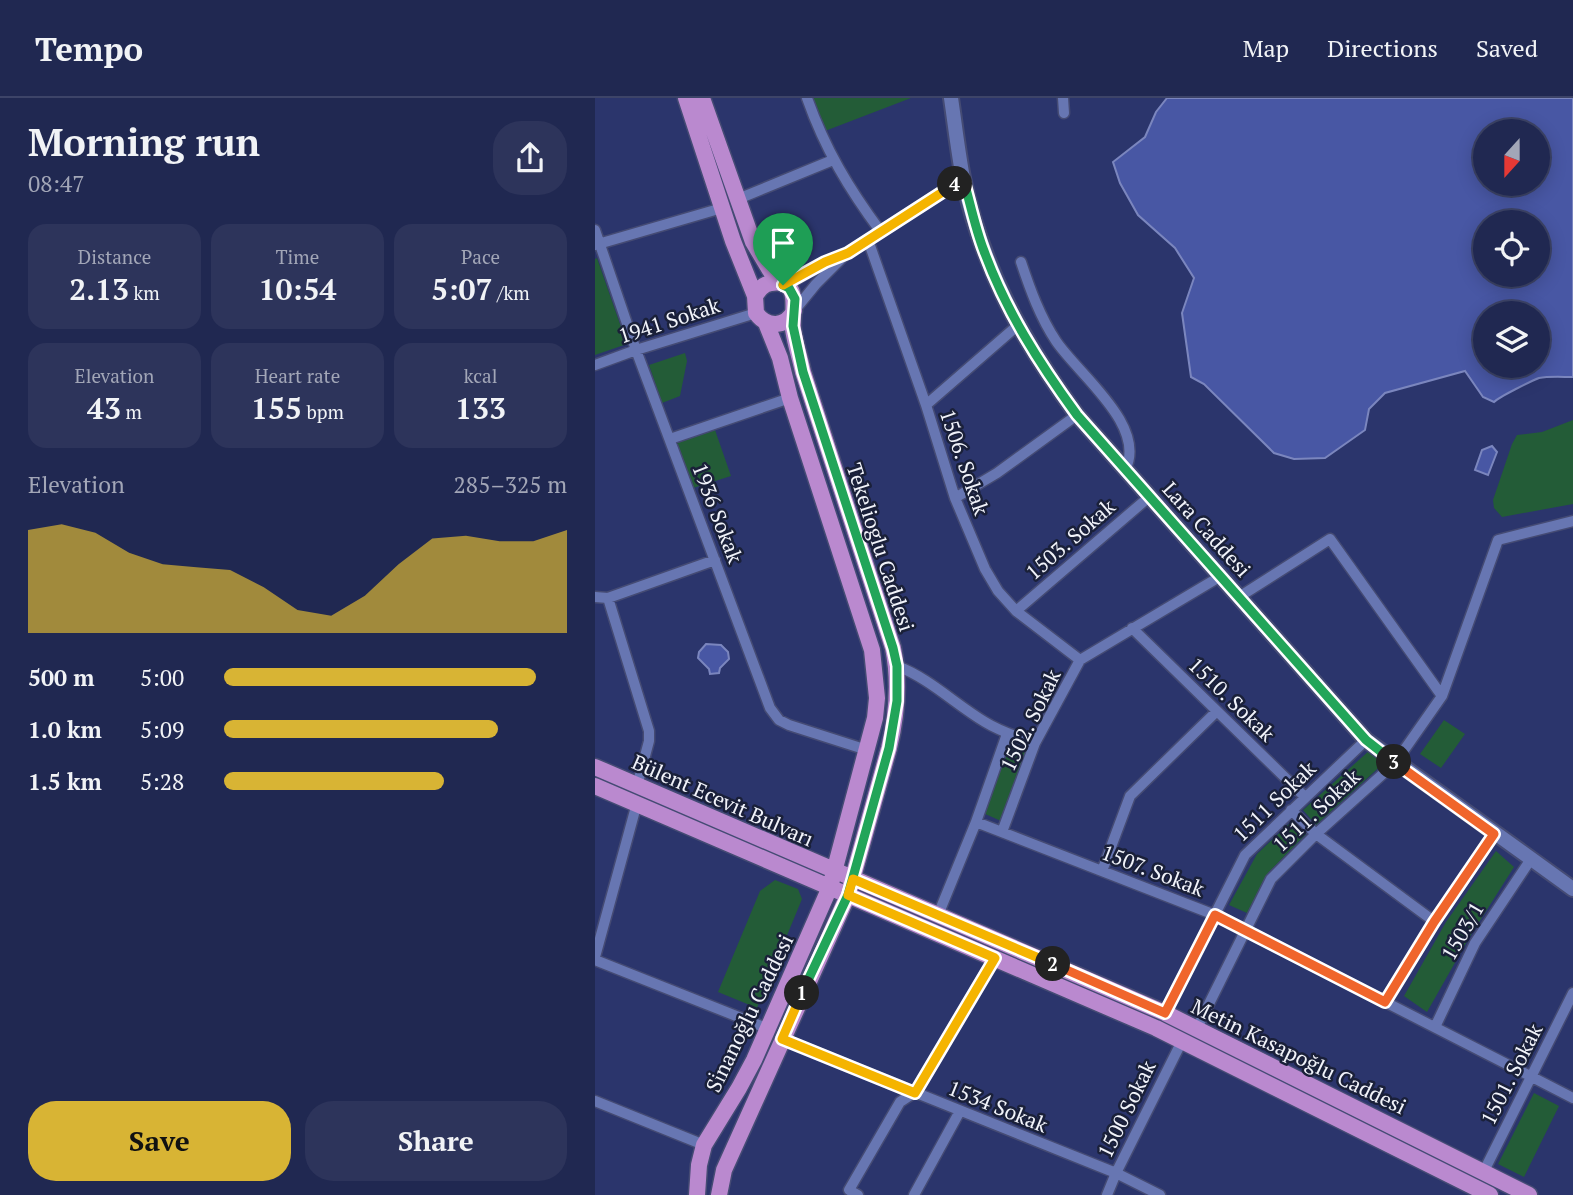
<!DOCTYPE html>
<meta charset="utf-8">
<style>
:root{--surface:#202851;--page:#2d345b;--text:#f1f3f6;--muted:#a2a6b7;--line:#3d4468;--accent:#d8b434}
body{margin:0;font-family:"PT Serif",serif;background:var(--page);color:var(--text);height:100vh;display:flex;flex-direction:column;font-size:26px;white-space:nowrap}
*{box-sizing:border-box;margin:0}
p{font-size:23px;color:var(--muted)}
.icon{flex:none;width:38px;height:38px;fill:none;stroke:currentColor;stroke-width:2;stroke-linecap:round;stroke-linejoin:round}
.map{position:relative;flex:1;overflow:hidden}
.side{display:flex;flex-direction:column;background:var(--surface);width:595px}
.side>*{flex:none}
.needle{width:46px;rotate:201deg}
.tools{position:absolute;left:878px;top:21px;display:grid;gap:14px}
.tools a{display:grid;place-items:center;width:77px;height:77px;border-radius:50%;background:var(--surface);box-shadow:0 4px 18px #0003,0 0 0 2px var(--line);font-size:35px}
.pin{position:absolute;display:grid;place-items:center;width:60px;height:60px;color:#fff;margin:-72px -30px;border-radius:50% 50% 50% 0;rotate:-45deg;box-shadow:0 0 7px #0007}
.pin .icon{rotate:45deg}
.km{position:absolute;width:35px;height:35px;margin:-18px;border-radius:50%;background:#222;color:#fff;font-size:19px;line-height:35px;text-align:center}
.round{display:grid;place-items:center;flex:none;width:74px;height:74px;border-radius:28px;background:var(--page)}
.summary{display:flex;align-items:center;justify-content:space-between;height:119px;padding:0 28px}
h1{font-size:38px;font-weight:700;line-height:52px}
.figures{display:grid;grid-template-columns:repeat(3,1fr);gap:10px;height:119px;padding:7px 28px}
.figures div{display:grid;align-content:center;border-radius:18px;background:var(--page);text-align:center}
.figures b{font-size:30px;font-weight:700}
.figures small{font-size:19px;font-weight:400}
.figures p{font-size:19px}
.chart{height:196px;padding:14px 28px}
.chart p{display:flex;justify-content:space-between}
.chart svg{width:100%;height:126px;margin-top:7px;fill:var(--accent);opacity:.7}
.cta{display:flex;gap:14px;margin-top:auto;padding:14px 28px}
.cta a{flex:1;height:80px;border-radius:28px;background:var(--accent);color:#111;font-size:28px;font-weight:700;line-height:80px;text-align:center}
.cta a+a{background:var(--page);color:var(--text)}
ul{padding:0 28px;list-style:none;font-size:23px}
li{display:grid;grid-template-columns:112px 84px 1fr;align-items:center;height:52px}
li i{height:18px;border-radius:9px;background:var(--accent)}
header{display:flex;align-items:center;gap:42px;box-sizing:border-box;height:98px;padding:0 35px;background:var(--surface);border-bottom:2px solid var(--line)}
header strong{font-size:33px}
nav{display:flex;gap:38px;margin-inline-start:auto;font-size:24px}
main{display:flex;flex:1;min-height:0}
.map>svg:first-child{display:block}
.green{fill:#235c37}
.water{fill:#4857a4;stroke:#7b86be;stroke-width:2;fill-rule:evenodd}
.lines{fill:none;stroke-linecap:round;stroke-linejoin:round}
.street-casing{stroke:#454b74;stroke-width:13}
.secondary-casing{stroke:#454b74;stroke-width:18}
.primary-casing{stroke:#454b74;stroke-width:19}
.street{stroke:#6776b2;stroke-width:10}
.secondary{stroke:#6776b2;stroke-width:14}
.primary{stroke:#ba89cf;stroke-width:16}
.split-1-casing{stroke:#fff;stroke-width:14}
.split-2-casing{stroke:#fff;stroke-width:14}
.split-3-casing{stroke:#fff;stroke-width:14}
.split-4-casing{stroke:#fff;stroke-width:14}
.split-5-casing{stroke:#fff;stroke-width:14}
.split-1{stroke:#22a559;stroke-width:9}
.split-2{stroke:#f5b400;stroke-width:9}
.split-3{stroke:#f0652b;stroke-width:9}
.split-4{stroke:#22a559;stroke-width:9}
.split-5{stroke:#f5b400;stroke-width:9}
.labels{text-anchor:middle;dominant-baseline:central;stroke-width:5;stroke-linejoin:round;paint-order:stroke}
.street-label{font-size:21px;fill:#f1f3fa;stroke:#1a2039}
</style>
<header>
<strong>Tempo</strong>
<nav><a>Map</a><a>Directions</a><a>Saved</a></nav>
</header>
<main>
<section class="side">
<div class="summary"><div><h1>Morning run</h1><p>08:47</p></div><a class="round"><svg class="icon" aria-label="share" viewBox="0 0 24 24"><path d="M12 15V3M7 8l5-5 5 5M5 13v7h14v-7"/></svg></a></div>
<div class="figures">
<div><p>Distance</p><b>2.13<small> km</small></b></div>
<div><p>Time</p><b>10:54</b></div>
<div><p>Pace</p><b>5:07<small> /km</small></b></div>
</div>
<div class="figures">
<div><p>Elevation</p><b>43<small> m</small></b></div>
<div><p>Heart rate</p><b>155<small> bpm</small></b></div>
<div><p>kcal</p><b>133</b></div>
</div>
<div class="chart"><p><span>Elevation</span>285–325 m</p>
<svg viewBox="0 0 160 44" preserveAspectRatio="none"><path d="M0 44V8L10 6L20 9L30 16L40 20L50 21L60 22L70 28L80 36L90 38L100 31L110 20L120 11L130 10L140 12L150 12L160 8V44z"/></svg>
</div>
<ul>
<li><b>500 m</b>5:00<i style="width:91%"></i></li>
<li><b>1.0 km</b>5:09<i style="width:80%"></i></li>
<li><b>1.5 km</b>5:28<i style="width:64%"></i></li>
</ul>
<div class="cta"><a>Save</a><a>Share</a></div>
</section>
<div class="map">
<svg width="978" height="1097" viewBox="0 0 978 1097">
<rect width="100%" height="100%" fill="#2b356c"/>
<path class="green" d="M 218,0 L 316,0 L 230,33 Z
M 2,160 L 32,246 L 0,257 L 0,161 Z
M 90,255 L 92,263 L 85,298 L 67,305 L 54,267 Z
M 978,322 L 978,406 L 907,419 L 899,410 L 898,402 L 917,346 L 922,337 L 947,334 Z
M 120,332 L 136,378 L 98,390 L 82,345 Z
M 849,622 L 870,636 L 846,670 L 825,656 Z
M 417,644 L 435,652 L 406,723 L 388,715 Z
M 775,652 L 790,664 L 721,727 L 708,712 Z
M 698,722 L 711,736 L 673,775 L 652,815 L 634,807 L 662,756 Z
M 901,753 L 919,769 L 874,840 L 832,914 L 809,898 L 851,824 Z
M 180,782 L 203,791 L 207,801 L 162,910 L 123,894 L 165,793 Z
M 939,995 L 964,1008 L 929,1079 L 903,1066 Z"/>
<path class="water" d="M 572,0 L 978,0 L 978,279 C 967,279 954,278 944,280 C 936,283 904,299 899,304 L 888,299 L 870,273 L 790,295 L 774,311 L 770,332 L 730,360 L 699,361 L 679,355 L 609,286 L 596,279 L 587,215 L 599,180 L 580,150 L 543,117 L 525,85 L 518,64 L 550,39 L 561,14 ZM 891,33 L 943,33 L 943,86 L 891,86 ZM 891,124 L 943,124 L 943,177 L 891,177 ZM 891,215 L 943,215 L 943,268 L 891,268 Z
M 897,348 L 902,354 L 893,377 L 880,372 L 887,352 Z
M 111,546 L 126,547 L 133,554 L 134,561 L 125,570 L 124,575 L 115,576 L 114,571 L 103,560 L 104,554 Z"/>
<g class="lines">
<g class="street-casing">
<path id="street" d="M 212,0 C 230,51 254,91 286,134
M 468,0 L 469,15
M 143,101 L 238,62
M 0,132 L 41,252 L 175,610 L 184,622 L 194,627 L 272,652
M 273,142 L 331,307 L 360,400 L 390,471 L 403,493 L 421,513 L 485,562
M 0,147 L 127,110
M 426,164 C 435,191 445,219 461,243 C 483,276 553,328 530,372
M 188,186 L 199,183 L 230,164 L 253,155 L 368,80
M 199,213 L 221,186 L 252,155
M 0,267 L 41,252 L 161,215
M 331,307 L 422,228
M 75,341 L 195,300
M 360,400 L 402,375 L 482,317
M 0,499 L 13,500 L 120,462
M 644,499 L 735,441 L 847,598
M 13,500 L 54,633 L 54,643 L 42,688
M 421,513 L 554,399
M 537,530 L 710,699
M 302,568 C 334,580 360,606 390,624 C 406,634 423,639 440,645
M 696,712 L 721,736 L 840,824
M 381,724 L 620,817 L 978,1000
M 407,734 L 440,645 L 485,562 L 626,478
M 507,773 L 535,698 L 622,613
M 343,817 L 381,724 L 412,636
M 0,859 L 42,705
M 0,862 L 174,931
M 790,903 L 840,824 L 899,736
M 570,915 L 650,757 L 771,642
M 840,929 L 880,845 L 936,761
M 602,930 L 676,781 L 721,736 L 800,665 L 847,598 L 903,442 L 978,423
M 187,941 L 521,1075 L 565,1097
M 0,1003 L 109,1047
M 889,1073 L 978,895
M 263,1097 L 254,1092 L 305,1004 L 320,994 L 400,860
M 319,1097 L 365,1013
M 512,1097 L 521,1075 L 587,943"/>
</g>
<g class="secondary-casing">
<path id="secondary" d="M 356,0 C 360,27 363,54 368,80 C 388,172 427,242 482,317 L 771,642 L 978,791"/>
</g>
<g class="primary-casing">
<path id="primary" d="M 91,0 L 138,143 L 160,198
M 107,0 L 158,144 L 179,179 L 188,186
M 0,669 L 570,915 L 934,1097
M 0,688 L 561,930 L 895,1097
M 102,1097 L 104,1067 L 109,1047 L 144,990 L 159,962 L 235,789 L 280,620 L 282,600 L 277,552 L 195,300 L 185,260 L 171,225
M 124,1097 L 129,1072 L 253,797 L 294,650 C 302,617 305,584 298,550 L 208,274 C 205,260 200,245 198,231 C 196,215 208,180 176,185 C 168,186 164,192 160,198 L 161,215 C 172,230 190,230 199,213"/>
</g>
<use href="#street" class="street"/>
<use href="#secondary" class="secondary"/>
<use href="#primary" class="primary"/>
</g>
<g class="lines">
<g class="split-1-casing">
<path id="split-1" d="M 188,187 L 194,190 L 200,201 L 198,228 L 208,274 L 298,550 L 302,568 L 302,603 L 294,650 L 253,797 L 207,895"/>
</g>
<g class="split-2-casing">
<path id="split-2" d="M 207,895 L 187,941 L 320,995 L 400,860 L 253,797 L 258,781 L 458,866"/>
</g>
<g class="split-3-casing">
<path id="split-3" d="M 458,866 L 570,915 L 620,817 L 790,904 L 839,824 L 899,736 L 799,664"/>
</g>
<g class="split-4-casing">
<path id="split-4" d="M 360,86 L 368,80 C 375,104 380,130 389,153 C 411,213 444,265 482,317 L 771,642 L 799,664"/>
</g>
<g class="split-5-casing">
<path id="split-5" d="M 188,187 L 230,164 L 253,155 L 360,86"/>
</g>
<use href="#split-1" class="split-1"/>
<use href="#split-2" class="split-2"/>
<use href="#split-3" class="split-3"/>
<use href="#split-4" class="split-4"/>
<use href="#split-5" class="split-5"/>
</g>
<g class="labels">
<g class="street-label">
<text transform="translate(74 222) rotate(-18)">1941 Sokak</text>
<text transform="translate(370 364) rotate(71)">1506. Sokak</text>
<text transform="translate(123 415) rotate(69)">1936 Sokak</text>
<text transform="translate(612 431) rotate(48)">Lara Caddesi</text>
<text transform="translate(475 441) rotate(-41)">1503. Sokak</text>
<text transform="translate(286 449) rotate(72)">Tekelioglu Caddesi</text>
<text transform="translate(637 601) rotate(44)">1510. Sokak</text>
<text transform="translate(435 622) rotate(-64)">1502. Sokak</text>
<text transform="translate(128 702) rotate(24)">Bülent Ecevit Bulvarı</text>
<text transform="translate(679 703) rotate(-44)">1511 Sokak</text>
<text transform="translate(721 712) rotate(-43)">1511. Sokak</text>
<text transform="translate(558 772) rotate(21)">1507. Sokak</text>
<text transform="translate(867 833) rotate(-60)">1503/1</text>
<text transform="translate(154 915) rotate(-64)">Si̇nanoğlu Caddesi</text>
<text transform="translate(704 958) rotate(26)">Metin Kasapoğlu Caddesi</text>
<text transform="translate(916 976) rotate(-63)">1501. Sokak</text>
<text transform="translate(403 1008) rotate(22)">1534 Sokak</text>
<text transform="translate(531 1011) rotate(-64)">1500 Sokak</text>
</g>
</g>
</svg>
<div class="tools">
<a><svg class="needle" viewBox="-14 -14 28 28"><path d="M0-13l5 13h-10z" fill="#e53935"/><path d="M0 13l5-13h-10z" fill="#a2a6b7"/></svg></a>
<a><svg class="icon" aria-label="locate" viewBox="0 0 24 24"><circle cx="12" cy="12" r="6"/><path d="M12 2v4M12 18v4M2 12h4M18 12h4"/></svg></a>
<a><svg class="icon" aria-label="layers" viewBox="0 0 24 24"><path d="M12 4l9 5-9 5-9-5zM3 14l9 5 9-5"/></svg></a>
</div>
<div class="pin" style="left:188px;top:187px;background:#1e9e55"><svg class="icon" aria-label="arrive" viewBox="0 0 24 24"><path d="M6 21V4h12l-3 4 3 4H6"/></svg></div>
<b class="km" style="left:207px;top:895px">1</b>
<b class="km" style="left:458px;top:866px">2</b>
<b class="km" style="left:799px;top:664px">3</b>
<b class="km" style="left:360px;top:86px">4</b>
</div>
</main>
